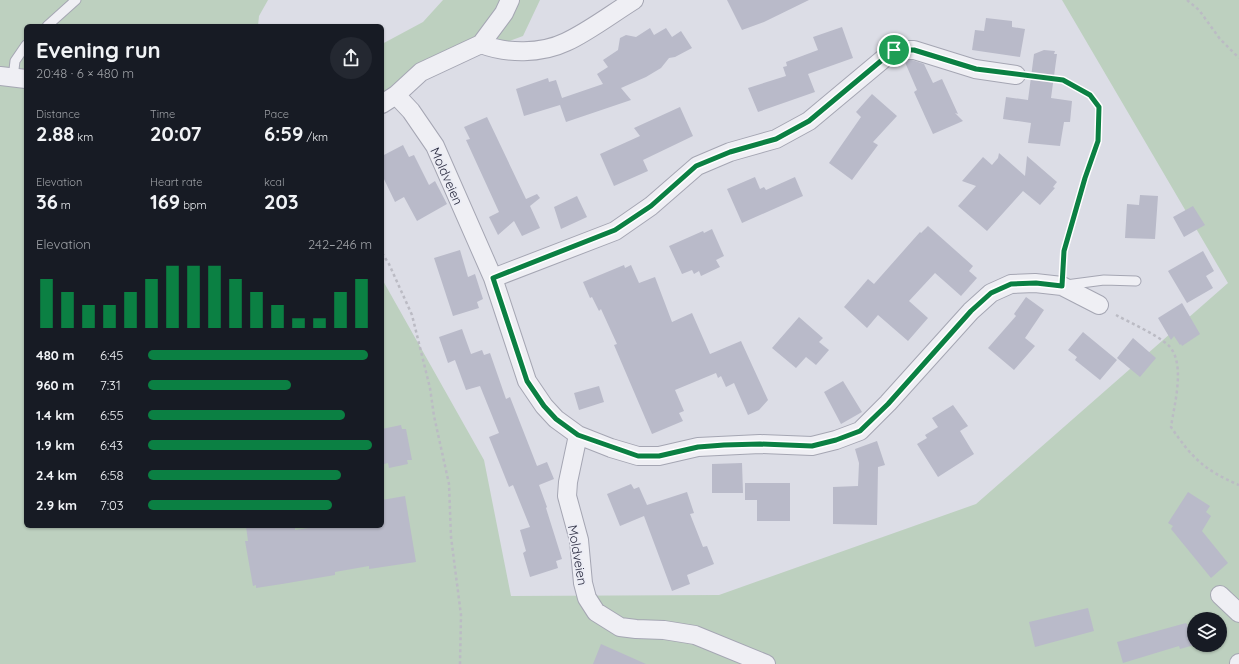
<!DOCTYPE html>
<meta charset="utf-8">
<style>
:root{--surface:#171b24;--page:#242831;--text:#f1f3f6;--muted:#9ea1a6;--accent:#0b8043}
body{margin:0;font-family:Quicksand,sans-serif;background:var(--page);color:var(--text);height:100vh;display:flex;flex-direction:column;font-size:15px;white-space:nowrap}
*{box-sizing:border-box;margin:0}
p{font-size:13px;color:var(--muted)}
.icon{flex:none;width:22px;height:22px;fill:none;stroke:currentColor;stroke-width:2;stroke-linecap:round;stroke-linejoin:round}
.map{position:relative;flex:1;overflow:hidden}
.drawer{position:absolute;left:24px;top:24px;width:360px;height:504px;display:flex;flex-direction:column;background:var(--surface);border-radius:6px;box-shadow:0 1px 3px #0004}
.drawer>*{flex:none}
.fabs{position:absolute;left:1187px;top:612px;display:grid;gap:8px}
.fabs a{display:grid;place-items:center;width:40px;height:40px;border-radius:50%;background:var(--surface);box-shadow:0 1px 3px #0004;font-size:20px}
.pin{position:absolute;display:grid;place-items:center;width:34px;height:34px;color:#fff;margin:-17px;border:2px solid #fff;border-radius:50%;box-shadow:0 1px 4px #0007}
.round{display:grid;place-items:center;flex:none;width:42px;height:42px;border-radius:21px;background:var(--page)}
.summary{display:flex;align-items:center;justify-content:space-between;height:68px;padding:0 12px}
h1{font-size:22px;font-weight:700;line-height:30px}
.figures{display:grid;grid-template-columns:repeat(3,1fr);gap:6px;height:68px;padding:4px 12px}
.figures div{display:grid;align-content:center}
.figures b{font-size:20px;font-weight:700}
.figures small{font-size:11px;font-weight:400}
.figures p{font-size:11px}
.chart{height:112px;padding:8px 12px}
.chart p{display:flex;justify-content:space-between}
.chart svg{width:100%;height:72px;margin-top:4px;stroke:var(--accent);stroke-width:6}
ul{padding:0 12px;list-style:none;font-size:13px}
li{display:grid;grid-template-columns:64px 48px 1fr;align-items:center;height:30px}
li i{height:10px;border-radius:5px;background:var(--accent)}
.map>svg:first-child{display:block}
.green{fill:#bdd0bf;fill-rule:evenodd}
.building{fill:#b9bac9}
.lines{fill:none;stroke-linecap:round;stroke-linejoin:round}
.lane-casing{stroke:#a5a6b3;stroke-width:11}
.street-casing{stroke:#a5a6b3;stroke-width:20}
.path{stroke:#bbbbc4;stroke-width:2.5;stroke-dasharray:3 3;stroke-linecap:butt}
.lane{stroke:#efeff4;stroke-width:9}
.street{stroke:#efeff4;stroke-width:18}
.route-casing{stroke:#fff;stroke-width:8}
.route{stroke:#0b8043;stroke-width:5}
.labels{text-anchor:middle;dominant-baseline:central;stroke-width:3.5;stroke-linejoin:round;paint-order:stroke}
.street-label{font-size:13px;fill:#26273c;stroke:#ebecf4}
</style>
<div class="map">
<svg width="1239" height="664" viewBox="0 0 1239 664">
<rect width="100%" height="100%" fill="#dcdde6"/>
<path class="green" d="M 0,0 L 268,0 L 259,16 L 258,26 L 26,26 L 26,526 L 382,526 L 382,279 L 484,460 L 511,596 L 719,595 L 976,504 L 1228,283 L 1062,0 L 1239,0 L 1239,664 L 0,664 ZM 1194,619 L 1220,619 L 1220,645 L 1194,645 Z
M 443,0 L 540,0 L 523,36 L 400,82 L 382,102 L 382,44 L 423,22 Z"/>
<path class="building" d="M 727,0 L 809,0 L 764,22 L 742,30 Z
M 986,18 L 1012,21 L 1012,27 L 1025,29 L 1020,57 L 972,50 L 975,30 L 984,31 Z
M 842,27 L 853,58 L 808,74 L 815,92 L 758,112 L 748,88 L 786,76 L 783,67 L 787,66 L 786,62 L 818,50 L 813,37 Z
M 650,28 L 654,35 L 666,28 L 672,37 L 681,31 L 692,48 L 675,57 L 669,58 L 661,68 L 646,77 L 621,88 L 631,100 L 566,122 L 560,105 L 524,116 L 516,89 L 548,78 L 549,82 L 556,80 L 562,98 L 603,84 L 597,74 L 608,67 L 603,60 L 618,50 L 620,38 L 626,35 L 636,37 Z
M 1044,50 L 1055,51 L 1054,54 L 1057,54 L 1051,98 L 1072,101 L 1070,122 L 1064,122 L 1060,146 L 1028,143 L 1031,123 L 1003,119 L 1006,97 L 1028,100 L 1034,54 Z
M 904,60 L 912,60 L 924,64 L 933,83 L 942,79 L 958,114 L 955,113 L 963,121 L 933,134 L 914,92 L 917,90 Z
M 872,94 L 897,116 L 873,142 L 878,145 L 852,180 L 829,163 L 861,117 L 856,112 Z
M 680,107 L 693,136 L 643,160 L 648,171 L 614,186 L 600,154 L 640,136 L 634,128 Z
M 487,117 L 526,199 L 537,194 L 540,198 L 530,206 L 540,228 L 522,236 L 514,221 L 498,235 L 489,217 L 499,212 L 466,140 L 470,139 L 464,127 Z
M 403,145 L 409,157 L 414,155 L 429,185 L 435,181 L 447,204 L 417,221 L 404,197 L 395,202 L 382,175 L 382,156 Z
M 999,153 L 1025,176 L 1027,156 L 1057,182 L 1053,187 L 1055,188 L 1040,205 L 1023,191 L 987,231 L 958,206 L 976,186 L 962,181 L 983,157 L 992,165 L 998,158 Z
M 755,177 L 760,189 L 764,187 L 766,190 L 795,177 L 803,196 L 742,223 L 727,189 Z
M 1140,195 L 1158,196 L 1155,239 L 1125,238 L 1127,204 L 1139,205 Z
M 577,196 L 587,217 L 561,229 L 554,207 Z
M 1193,206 L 1205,225 L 1184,237 L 1173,217 Z
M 928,226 L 973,266 L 969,271 L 977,278 L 961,296 L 935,273 L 909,301 L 928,318 L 908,341 L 878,315 L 867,328 L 844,307 L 868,279 L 874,284 L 920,232 L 921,233 Z
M 712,229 L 724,256 L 716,260 L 720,267 L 701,276 L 699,271 L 694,274 L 692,270 L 682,274 L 669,246 L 703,231 L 704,233 Z
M 460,250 L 468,277 L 475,274 L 483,299 L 477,302 L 479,308 L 453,316 L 434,258 Z
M 1203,251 L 1214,271 L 1206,276 L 1213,288 L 1187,303 L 1168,271 Z
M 624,265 L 625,268 L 631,265 L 639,283 L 655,277 L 672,322 L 692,313 L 710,354 L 741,341 L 768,400 L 759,410 L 748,415 L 734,383 L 726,387 L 721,376 L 718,378 L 716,373 L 675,390 L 684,411 L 679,413 L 683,421 L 652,434 L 614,345 L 617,344 L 601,309 L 599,311 L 592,297 L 590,298 L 583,282 Z
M 1026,297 L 1044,310 L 1025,338 L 1035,346 L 1014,370 L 988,348 L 1016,316 L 1014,314 Z
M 1182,303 L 1200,334 L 1182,346 L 1181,344 L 1180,345 L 1174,336 L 1171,340 L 1158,318 Z
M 799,317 L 823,338 L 819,342 L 829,350 L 816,365 L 806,357 L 796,368 L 772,348 Z
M 462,329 L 471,354 L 482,350 L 484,355 L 490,353 L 506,399 L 510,397 L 537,466 L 547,462 L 554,479 L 539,485 L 547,507 L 546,508 L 562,559 L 556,561 L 558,568 L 530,577 L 523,553 L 526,551 L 520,530 L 530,527 L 513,485 L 509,487 L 489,437 L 499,433 L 480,386 L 466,390 L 455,360 L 448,363 L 439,337 Z
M 1083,332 L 1117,360 L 1100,380 L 1075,360 L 1077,357 L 1068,350 Z
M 1133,338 L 1156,358 L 1140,377 L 1117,358 Z
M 843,381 L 862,412 L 841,424 L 824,392 Z
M 599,386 L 604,402 L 579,410 L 574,393 Z
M 953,405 L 968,426 L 960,431 L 974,454 L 938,477 L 917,444 L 927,438 L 925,435 L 938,427 L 932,418 Z
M 401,425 L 402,429 L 406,429 L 412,460 L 407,460 L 408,464 L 389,468 L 388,463 L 384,464 L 382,452 L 382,429 Z
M 877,441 L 885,465 L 878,467 L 877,525 L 833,524 L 833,487 L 858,486 L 859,463 L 855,449 Z
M 742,463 L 743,493 L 712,493 L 712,464 Z
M 745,483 L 790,483 L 790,521 L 757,521 L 757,500 L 745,500 Z
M 631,484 L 634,489 L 639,487 L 647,505 L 687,492 L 694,513 L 690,514 L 703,547 L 707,546 L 714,564 L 687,575 L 690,584 L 672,591 L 644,516 L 620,526 L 607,494 Z
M 1188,492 L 1210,506 L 1206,512 L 1211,516 L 1202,531 L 1228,563 L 1211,578 L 1171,529 L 1173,526 L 1168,523 Z
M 405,496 L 416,562 L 369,569 L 369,566 L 335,572 L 335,575 L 282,584 L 256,588 L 256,585 L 253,586 L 245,541 L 248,541 L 246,526 L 295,526 L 295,530 L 322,526 L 382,526 L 382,500 Z
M 1088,608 L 1094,631 L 1035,647 L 1029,622 Z
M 1186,623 L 1194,635 L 1194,645 L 1180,649 L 1179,646 L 1123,663 L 1117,642 Z
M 601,644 L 646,664 L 593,664 Z"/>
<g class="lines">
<g class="lane-casing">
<path id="lane" d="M 47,26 L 76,0
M 13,78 L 15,61 L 26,45
M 1066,285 L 1104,280 L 1136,281"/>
</g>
<g class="street-casing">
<path id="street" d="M 481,44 C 507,54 541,54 566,42 C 588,32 613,13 634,0
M 0,76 L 26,79
M 396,95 L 411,111 L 435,146 L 493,278 L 527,381 L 544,406 L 556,419 L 578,435 L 611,448 L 638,456 L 659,456 L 698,447 L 760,444 L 812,446 L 836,440 L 860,431 L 888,403 L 971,311 L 991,293 L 1011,284 L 1035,283 L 1062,286 L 1099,305
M 382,104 L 396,95 L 421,72 L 481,44 L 504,13 L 510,0
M 493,278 L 615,231 L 651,206 L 697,166 L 730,152 L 776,139 L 809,121 L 894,50 L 914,50 L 975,69 L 1016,75
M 578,435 L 568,482 L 567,496 L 579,540 L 583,583 L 587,598 L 596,612 L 620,627 L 636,629 L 664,630 L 695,635 L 766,664
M 1220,595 L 1239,613
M 1239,664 L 1239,663"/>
</g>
<path class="path" d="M 1187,0 L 1199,10 L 1220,39 L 1239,58
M 1036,78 L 1063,80 L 1090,95 L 1099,107 L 1098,141 L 1085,178 L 1064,251 L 1063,265
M 382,253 L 389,264 L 412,315 L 430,388 L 434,416 L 449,484 L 451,537 L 461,615 L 460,664
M 1116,315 C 1131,323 1155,334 1167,344 C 1187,361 1174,405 1171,427 C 1192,458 1204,470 1239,485"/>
<use href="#lane" class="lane"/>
<use href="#street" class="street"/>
</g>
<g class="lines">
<g class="route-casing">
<path id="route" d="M 894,50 L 914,50 L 976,69 L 1063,80 L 1090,95 L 1099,107 L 1098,141 L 1085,178 L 1064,251 L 1062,286 L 1036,283 L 1011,284 L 991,293 L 971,311 L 888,404 L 860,431 L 836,440 L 812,446 L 760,444 L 724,445 L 698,447 L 659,456 L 638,456 L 578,435 L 556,419 L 544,406 L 527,381 L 493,278 L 615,230 L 651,206 L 696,166 L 730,152 L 776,139 L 809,121 Z"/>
</g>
<use href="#route" class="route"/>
</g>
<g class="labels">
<g class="street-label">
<text transform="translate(447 176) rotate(66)">Moldveien</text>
<text transform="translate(578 555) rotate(80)">Moldveien</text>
</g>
</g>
</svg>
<div class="fabs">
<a><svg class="icon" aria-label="layers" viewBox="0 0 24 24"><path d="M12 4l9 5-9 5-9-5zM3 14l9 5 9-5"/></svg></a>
</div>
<div class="pin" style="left:894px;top:50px;background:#1e9e55"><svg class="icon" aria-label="arrive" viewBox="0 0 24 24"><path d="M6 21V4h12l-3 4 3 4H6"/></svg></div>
<section class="drawer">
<div class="summary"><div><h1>Evening run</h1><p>20:48 · 6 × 480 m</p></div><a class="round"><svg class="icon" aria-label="share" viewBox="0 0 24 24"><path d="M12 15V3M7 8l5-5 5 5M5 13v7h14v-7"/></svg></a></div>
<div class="figures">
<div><p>Distance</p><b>2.88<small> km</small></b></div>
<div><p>Time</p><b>20:07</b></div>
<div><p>Pace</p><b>6:59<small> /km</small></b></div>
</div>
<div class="figures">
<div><p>Elevation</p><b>36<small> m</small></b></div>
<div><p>Heart rate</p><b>169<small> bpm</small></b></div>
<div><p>kcal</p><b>203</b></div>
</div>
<div class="chart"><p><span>Elevation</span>242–246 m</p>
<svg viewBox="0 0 160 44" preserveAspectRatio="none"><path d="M5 44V14M15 44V22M25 44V30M35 44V30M45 44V22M55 44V14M65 44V6M75 44V6M85 44V6M95 44V14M105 44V22M115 44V30M125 44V38M135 44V38M145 44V22M155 44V14"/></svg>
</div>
<ul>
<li><b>480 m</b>6:45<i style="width:98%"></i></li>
<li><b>960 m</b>7:31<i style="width:64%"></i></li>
<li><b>1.4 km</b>6:55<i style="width:88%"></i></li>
<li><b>1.9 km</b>6:43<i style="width:100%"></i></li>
<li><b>2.4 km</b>6:58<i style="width:86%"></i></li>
<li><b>2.9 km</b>7:03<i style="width:82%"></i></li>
</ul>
</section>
</div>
